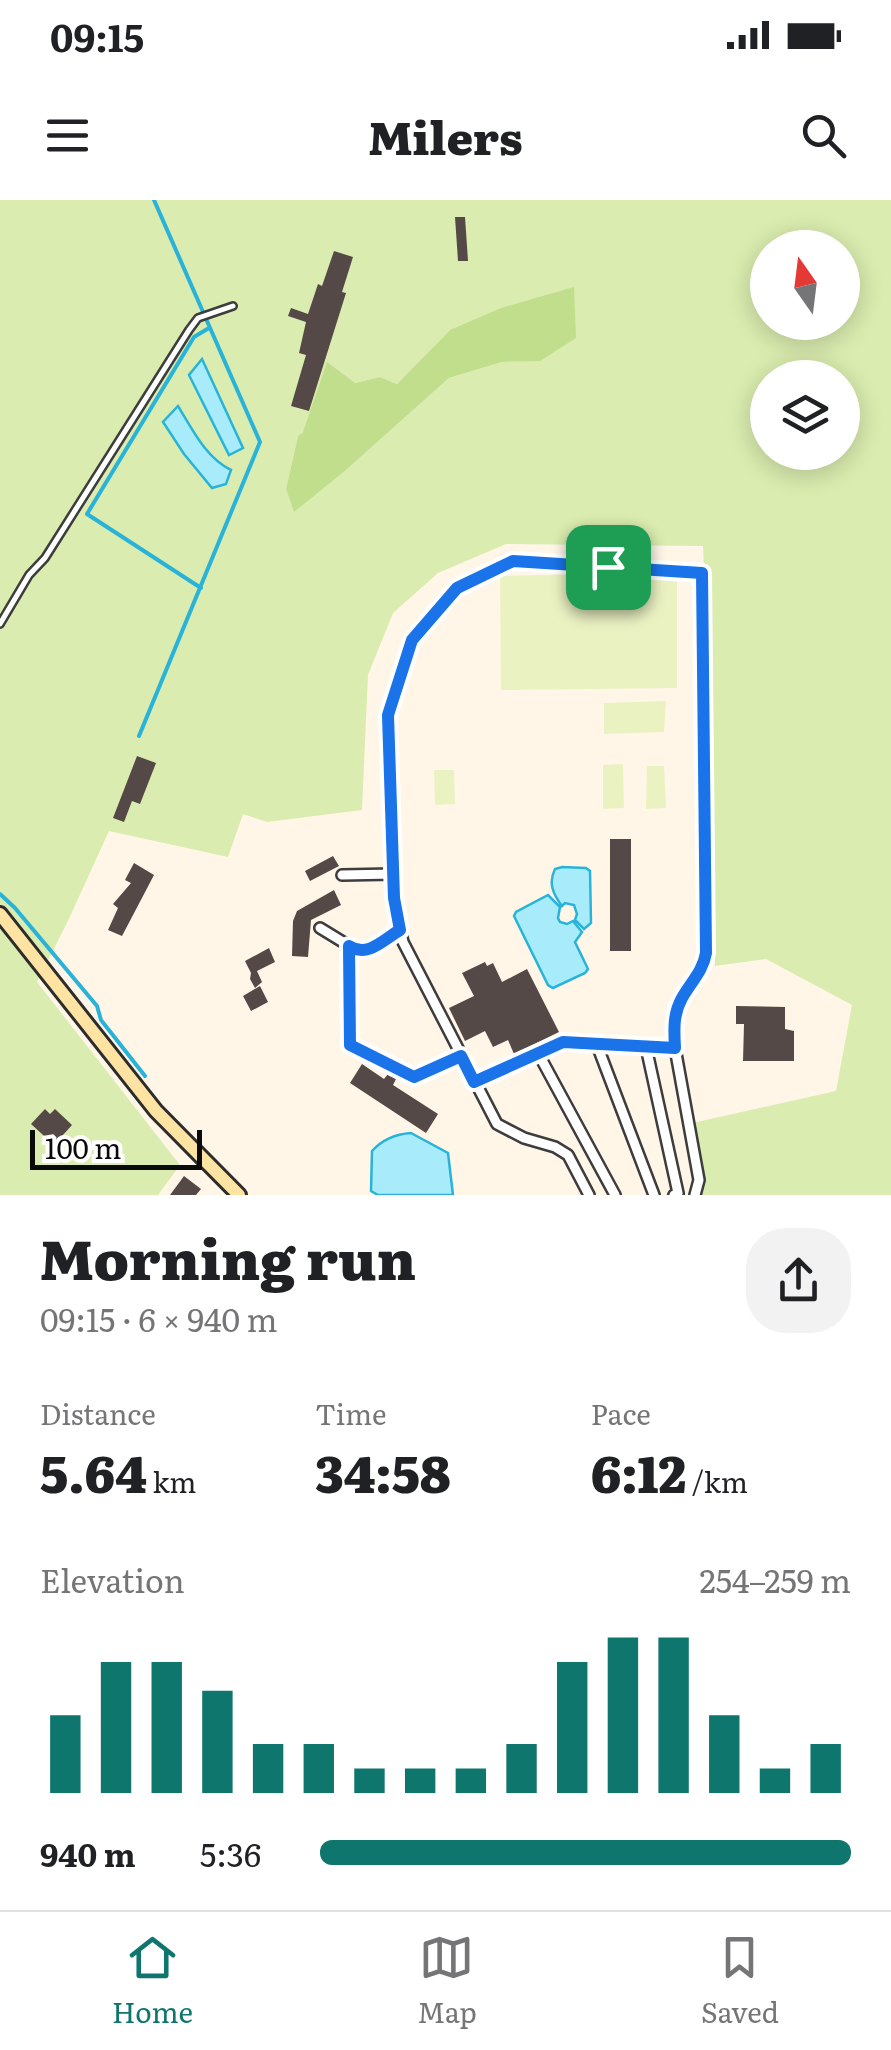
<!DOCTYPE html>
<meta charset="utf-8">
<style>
:root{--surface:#fff;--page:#f2f2f2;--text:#202124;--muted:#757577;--line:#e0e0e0;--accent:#0f766e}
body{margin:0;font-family:Literata,serif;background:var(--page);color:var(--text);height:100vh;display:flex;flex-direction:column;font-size:38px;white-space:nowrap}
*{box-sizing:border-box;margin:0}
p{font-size:32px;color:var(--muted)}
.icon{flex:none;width:55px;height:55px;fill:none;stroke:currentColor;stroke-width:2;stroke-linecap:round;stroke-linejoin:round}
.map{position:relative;height:995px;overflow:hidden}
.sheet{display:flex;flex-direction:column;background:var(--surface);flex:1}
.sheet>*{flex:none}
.needle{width:65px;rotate:346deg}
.controls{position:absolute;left:750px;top:30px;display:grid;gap:20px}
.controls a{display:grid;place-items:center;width:110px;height:110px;border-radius:50%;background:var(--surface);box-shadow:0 5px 25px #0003;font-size:50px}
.scale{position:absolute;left:30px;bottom:25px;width:172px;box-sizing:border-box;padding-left:10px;border:5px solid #0a0a0a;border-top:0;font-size:28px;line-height:35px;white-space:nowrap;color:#0a0a0a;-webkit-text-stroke:8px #fff;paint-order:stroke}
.pin{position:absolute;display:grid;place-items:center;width:85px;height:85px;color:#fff;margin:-42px;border-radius:20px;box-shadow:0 5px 15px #0006}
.round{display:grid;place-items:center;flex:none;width:105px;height:105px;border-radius:40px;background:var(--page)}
.summary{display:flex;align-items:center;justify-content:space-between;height:170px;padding:0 40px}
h1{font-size:55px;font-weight:800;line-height:75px}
.figures{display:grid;grid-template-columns:repeat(3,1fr);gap:15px;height:170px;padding:10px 40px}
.figures div{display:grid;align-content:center}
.figures b{font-size:50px;font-weight:800}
.figures small{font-size:28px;font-weight:400}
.figures p{font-size:28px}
.chart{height:280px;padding:20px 40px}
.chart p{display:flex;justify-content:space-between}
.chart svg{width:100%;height:180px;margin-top:10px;stroke:var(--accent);stroke-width:6}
ul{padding:0 40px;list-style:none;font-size:32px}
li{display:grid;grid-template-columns:160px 120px 1fr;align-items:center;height:75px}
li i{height:25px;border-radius:12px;background:var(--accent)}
.status{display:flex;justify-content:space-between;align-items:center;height:70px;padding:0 50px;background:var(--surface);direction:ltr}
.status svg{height:28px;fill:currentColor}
header{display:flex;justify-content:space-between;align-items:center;height:130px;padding:0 40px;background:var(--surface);font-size:45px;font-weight:800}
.menu{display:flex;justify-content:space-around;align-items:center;height:140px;border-top:2px solid var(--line);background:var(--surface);font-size:28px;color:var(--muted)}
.menu a{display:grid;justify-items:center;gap:5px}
.menu .active{color:var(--accent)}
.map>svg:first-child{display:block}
.green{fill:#daecaf;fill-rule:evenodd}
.forest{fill:#c1de8d}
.pitch{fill:#ebf2c2}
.water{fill:#a8ecfb;stroke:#29b3d8;stroke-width:2.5}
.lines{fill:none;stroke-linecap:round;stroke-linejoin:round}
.stream{stroke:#29b3d8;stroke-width:4}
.building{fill:#544946}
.lane-casing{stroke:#3d3d3d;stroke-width:10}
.street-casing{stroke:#3d3d3d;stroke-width:14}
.secondary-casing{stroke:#2c2c2c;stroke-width:18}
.lane{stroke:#fff;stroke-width:5}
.street{stroke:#fff;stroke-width:9}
.secondary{stroke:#ffe3a3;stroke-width:12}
.route-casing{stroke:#fff;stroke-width:20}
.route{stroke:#1a73e8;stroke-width:12}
</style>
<div class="status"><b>09:15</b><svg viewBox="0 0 49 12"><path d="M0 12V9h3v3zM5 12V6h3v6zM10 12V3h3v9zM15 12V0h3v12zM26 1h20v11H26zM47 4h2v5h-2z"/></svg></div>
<header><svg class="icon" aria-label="menu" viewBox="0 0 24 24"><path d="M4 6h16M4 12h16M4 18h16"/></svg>Milers<svg class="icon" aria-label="search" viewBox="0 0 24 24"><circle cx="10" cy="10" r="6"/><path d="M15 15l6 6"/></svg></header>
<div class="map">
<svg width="891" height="995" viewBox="0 0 891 995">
<rect width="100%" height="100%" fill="#fff6e8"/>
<path class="green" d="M 0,0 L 891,0 L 891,995 L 698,995 L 688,924 L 836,891 L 852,805 L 766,759 L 715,766 L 713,585 L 703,346 L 506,344 L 438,373 L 393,413 L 368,475 L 362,610 L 267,622 L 243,614 L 228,657 L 109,631 L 67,723 L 37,782 L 180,965 L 158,995 L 0,995 ZM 768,48 L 842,48 L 842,122 L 768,122 ZM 450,130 L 540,160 L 502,162 L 449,178 L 346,270 L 294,311 L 286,289 L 298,236 L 355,183 L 380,177 L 397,184 ZM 202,160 L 243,248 L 229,255 L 190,175 ZM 768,178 L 842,178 L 842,252 L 768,252 ZM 177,207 L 204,248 L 224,267 L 184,254 L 163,222 Z"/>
<path class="forest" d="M 574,87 L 576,138 L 540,161 L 502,162 L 449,178 L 346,270 L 294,312 L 286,289 L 298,236 L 303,232 L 327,162 L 355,183 L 380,177 L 397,184 L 450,130 L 501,108 Z"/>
<path class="pitch" d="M 677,372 L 677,488 L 501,490 L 500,376 Z
M 666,501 L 664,532 L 604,534 L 604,503 Z
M 623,564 L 624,608 L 603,609 L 603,565 Z
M 647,566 L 664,566 L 666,608 L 646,609 Z
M 434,570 L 454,570 L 455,604 L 435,605 Z"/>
<path class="water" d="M 202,159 L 243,248 L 229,255 L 189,175 Z
M 178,206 C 192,229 206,258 231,270 L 226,284 L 212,288 L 184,254 L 163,222 Z
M 562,667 L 586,668 L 590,671 L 591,723 L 584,729 L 575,720 L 577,714 L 574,705 L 565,703 L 562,706 C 553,694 548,683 555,669 Z
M 548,695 L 560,707 L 558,718 L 560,722 L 567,724 L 573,721 L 582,732 L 575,742 L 588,769 L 585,773 L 553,788 L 548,785 L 514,716 L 516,712 Z
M 411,933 L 448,953 L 453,995 L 378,995 L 371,991 L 372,951 C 382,940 396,934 411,933 Z"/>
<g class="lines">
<path class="stream" d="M 201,388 L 87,314 L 194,137 L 209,128
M 139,536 L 260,242 L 154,0
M 0,694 L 15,708 L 97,806 L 101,820 L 145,876"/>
</g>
<path class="building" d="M 455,17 L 465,17 L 468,61 L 458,61 Z
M 334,51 L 353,57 L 342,92 L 346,93 L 309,211 L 291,206 L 306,155 L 299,153 L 306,122 L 288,116 L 291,108 L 308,114 L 318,84 L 322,86 Z
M 137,556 L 156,563 L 140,604 L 132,601 L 124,622 L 113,618 Z
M 610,639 L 631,639 L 631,751 L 610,751 Z
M 333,656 L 339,666 L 310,681 L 305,671 Z
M 134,663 L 154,675 L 122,736 L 108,730 L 118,708 L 113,704 L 131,683 L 125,680 Z
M 334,690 L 341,705 L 311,720 L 308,757 L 292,756 L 293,721 L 297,711 Z
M 269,748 L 275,762 L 257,771 L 262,782 L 255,788 L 250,779 L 251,773 L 245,761 Z
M 485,762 L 487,766 L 493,763 L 502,782 L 527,769 L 559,832 L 514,854 L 508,840 L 493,847 L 485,831 L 465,841 L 449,808 L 474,796 L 462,773 Z
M 260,786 L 268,802 L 251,811 L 243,796 Z
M 736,806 L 785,807 L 785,829 L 794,831 L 794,861 L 743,861 L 744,824 L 736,824 Z
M 362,864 L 384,879 L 388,874 L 396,879 L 393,885 L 438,914 L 426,933 L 350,883 Z
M 45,909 L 50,914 L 55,909 L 72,925 L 54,945 L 31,924 Z
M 184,976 L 201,989 L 196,995 L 170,995 Z"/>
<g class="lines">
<g class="lane-casing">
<path id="lane" d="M 0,424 L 29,375 L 45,358 L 189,130 L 198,118 L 233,106"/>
</g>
<g class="street-casing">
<path id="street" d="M 342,675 L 393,674
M 320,728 L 356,750 L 365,752 L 400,729
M 349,746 L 350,845 L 414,877 L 461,856
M 597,845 L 654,995
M 646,847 L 678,993 L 674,995
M 538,853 L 615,995
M 474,883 L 563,842 L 617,847 L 675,848
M 589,995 L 568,955 L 555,947 L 524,938 L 497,924 L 403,742 L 393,698 L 388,515 L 411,440 L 457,388 L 513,361 L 702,373 L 706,753 L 703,766 L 679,801 L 673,824 L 675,848 L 699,980 L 695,995"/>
</g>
<g class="secondary-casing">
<path id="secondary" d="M 0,714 L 156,911 L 239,995"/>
</g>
<use href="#lane" class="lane"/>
<use href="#street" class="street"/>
<use href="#secondary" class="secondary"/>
</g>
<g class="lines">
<g class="route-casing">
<path id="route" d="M 513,361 L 702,373 L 706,753 C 703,771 691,782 682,798 C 673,814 674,830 675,848 L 563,842 L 474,882 L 461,856 L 414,877 L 350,845 L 349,746 C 368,758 383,740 400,730 L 394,698 L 388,515 L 412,440 L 457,388 Z"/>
</g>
<use href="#route" class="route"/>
</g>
</svg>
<div class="controls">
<a><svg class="needle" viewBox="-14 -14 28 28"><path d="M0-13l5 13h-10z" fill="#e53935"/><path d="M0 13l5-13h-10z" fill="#757577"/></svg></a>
<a><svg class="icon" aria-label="layers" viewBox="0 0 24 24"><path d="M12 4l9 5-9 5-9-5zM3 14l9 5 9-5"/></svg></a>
</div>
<div class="scale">100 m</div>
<div class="pin" style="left:608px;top:367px;background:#1e9e55"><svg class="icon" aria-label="arrive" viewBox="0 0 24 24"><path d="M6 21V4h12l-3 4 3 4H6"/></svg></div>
</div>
<section class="sheet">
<div class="summary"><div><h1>Morning run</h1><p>09:15 · 6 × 940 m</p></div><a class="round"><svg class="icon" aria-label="share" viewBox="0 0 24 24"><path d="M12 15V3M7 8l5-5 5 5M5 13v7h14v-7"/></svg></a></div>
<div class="figures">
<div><p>Distance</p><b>5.64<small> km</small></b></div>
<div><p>Time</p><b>34:58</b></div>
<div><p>Pace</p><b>6:12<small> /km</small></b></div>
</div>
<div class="chart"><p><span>Elevation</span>254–259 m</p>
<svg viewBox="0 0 160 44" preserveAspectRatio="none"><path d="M5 44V25M15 44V12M25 44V12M35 44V19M45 44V32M55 44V32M65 44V38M75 44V38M85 44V38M95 44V32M105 44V12M115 44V6M125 44V6M135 44V25M145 44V38M155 44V32"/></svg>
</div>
<ul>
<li><b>940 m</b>5:36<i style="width:100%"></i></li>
</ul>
</section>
<nav class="menu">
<a class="active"><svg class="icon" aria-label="home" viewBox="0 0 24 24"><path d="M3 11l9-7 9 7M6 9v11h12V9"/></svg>Home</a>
<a><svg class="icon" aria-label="map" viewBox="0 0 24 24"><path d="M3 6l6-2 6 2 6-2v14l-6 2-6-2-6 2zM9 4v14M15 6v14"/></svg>Map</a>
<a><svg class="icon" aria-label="saved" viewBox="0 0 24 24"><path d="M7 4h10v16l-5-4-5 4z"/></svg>Saved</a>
</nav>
